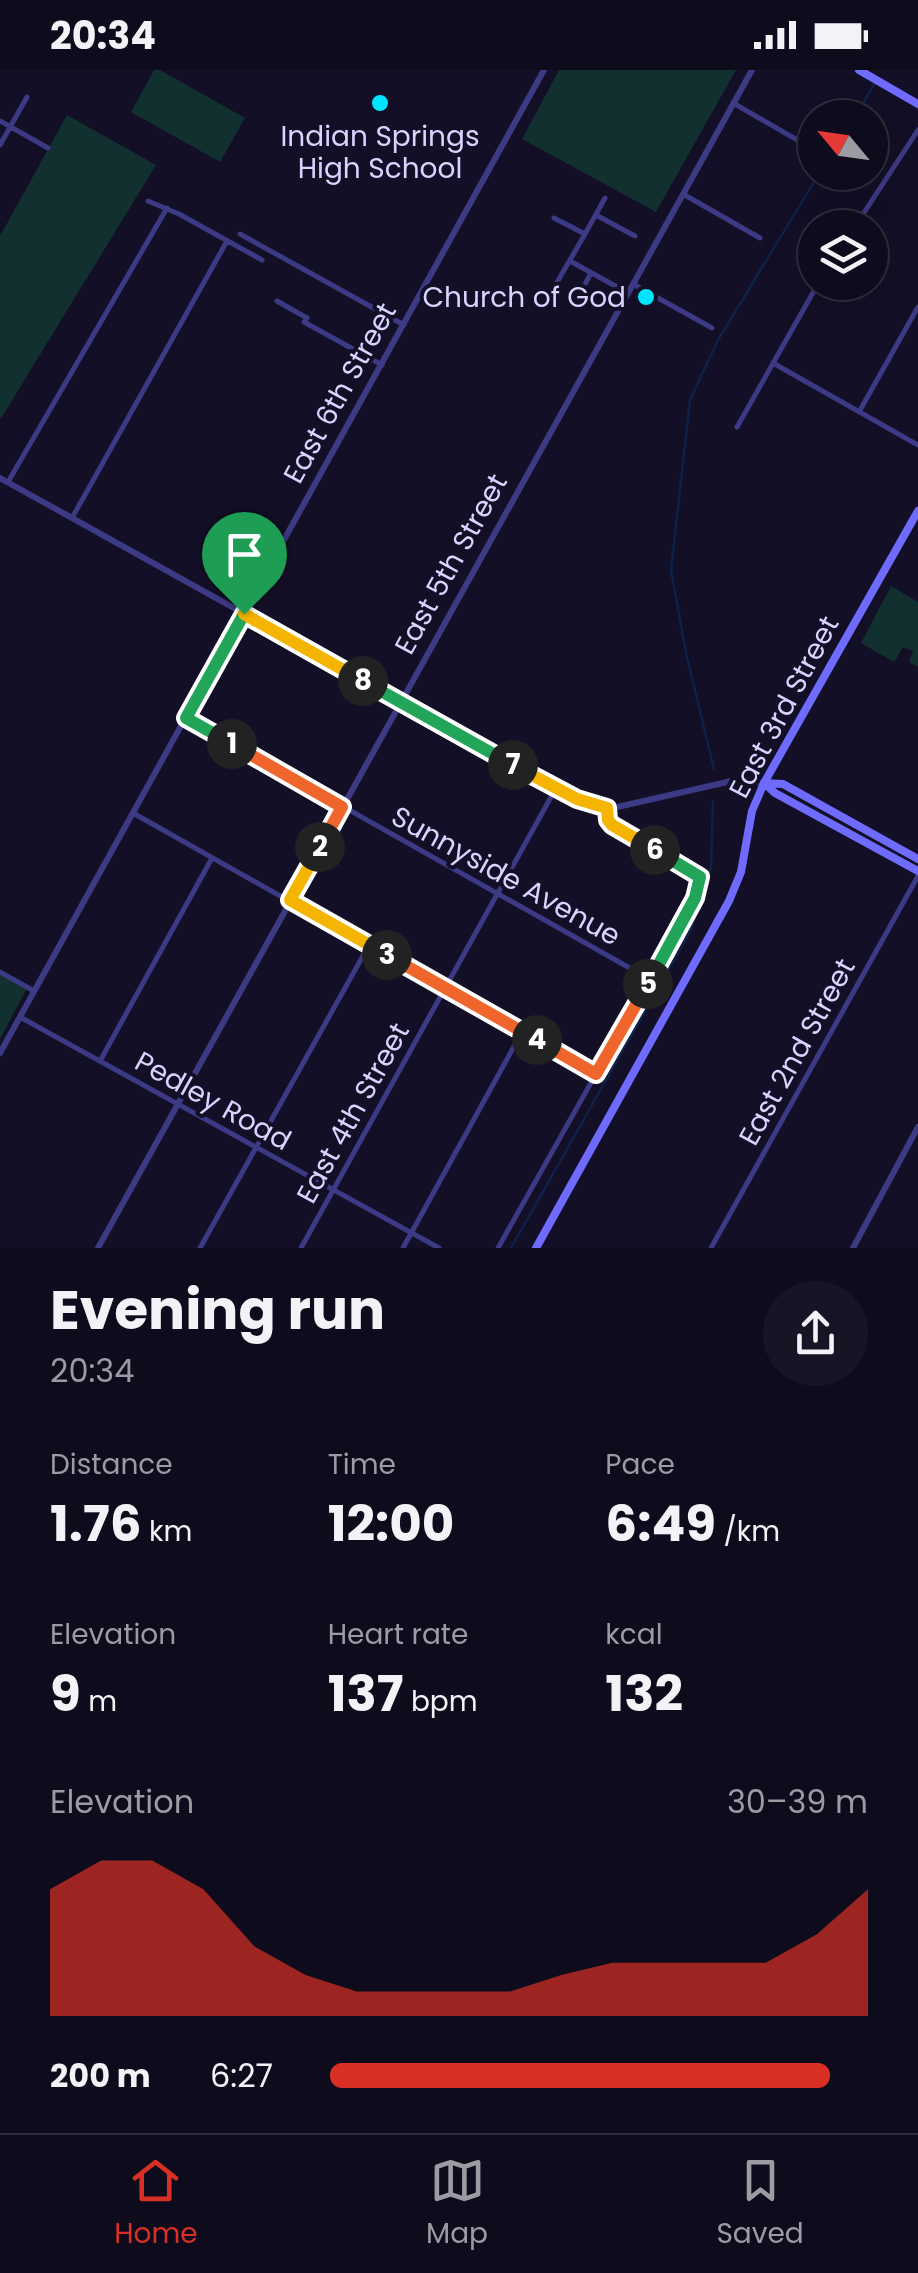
<!DOCTYPE html>
<meta charset="utf-8">
<style>
:root{--surface:#0e0b1c;--page:#171425;--text:#f1f3f6;--muted:#9b9ba3;--line:#2e2b3b;--accent:#d93025}
body{margin:0;font-family:Poppins,sans-serif;background:var(--page);color:var(--text);height:100vh;display:flex;flex-direction:column;font-size:38px;white-space:nowrap}
*{box-sizing:border-box;margin:0}
p{font-size:32px;color:var(--muted)}
.icon{flex:none;width:55px;height:55px;fill:none;stroke:currentColor;stroke-width:2;stroke-linecap:round;stroke-linejoin:round}
.map{position:relative;height:1178px;overflow:hidden}
.panel{display:flex;flex-direction:column;background:var(--surface);flex:1}
.panel>*{flex:none}
.needle{width:65px;rotate:299deg}
.tools{position:absolute;left:798px;top:30px;display:grid;gap:20px}
.tools a{display:grid;place-items:center;width:90px;height:90px;border-radius:50%;background:var(--surface);box-shadow:0 10px 40px #0002,0 0 0 2px var(--line);font-size:50px}
.pin{position:absolute;display:grid;place-items:center;width:85px;height:85px;color:#fff;margin:-102px -42px;border-radius:50% 50% 50% 0;rotate:-45deg;box-shadow:0 0 10px #0007}
.pin .icon{rotate:45deg}
.km{position:absolute;width:50px;height:50px;margin:-25px;border-radius:50%;background:#222;color:#fff;font-size:28px;line-height:50px;text-align:center}
.round{display:grid;place-items:center;flex:none;width:105px;height:105px;border-radius:52px;background:var(--page)}
.headline{display:flex;align-items:center;justify-content:space-between;height:170px;padding:0 50px}
h1{font-size:55px;font-weight:700;line-height:75px}
.stats{display:grid;grid-template-columns:repeat(3,1fr);gap:15px;height:170px;padding:10px 50px}
.stats div{display:grid;align-content:center}
.stats b{font-size:50px;font-weight:700}
.stats small{font-size:28px;font-weight:400}
.stats p{font-size:28px}
.chart{height:280px;padding:20px 50px}
.chart p{display:flex;justify-content:space-between}
.chart svg{width:100%;height:180px;margin-top:10px;fill:var(--accent);opacity:.7}
ul{padding:0 50px;list-style:none;font-size:32px}
li{display:grid;grid-template-columns:160px 120px 1fr;align-items:center;height:75px}
li i{height:25px;border-radius:12px;background:var(--accent)}
.status{display:flex;justify-content:space-between;align-items:center;height:70px;padding:0 50px;background:var(--surface);direction:ltr}
.status svg{height:28px;fill:currentColor}
.tabs{display:flex;justify-content:space-around;align-items:center;height:140px;border-top:2px solid var(--line);background:var(--surface);font-size:28px;color:var(--muted)}
.tabs a{display:grid;justify-items:center;gap:5px}
.tabs .current{color:var(--accent)}
.map>svg:first-child{display:block}
.green{fill:#12302f}
.lines{fill:none;stroke-linecap:round;stroke-linejoin:round}
.stream{stroke:#0c2248;stroke-width:2.5}
.minor{stroke:#3d3a85;stroke-width:5}
.tertiary{stroke:#3d3a85;stroke-width:6}
.secondary{stroke:#6f6bff;stroke-width:8}
.split-1-casing{stroke:#fff;stroke-width:20}
.split-2-casing{stroke:#fff;stroke-width:20}
.split-3-casing{stroke:#fff;stroke-width:20}
.split-4-casing{stroke:#fff;stroke-width:20}
.split-5-casing{stroke:#fff;stroke-width:20}
.split-6-casing{stroke:#fff;stroke-width:20}
.split-7-casing{stroke:#fff;stroke-width:20}
.split-8-casing{stroke:#fff;stroke-width:20}
.split-9-casing{stroke:#fff;stroke-width:20}
.split-1{stroke:#22a559;stroke-width:12}
.split-2{stroke:#f0652b;stroke-width:12}
.split-3{stroke:#f5b400;stroke-width:12}
.split-4{stroke:#f0652b;stroke-width:12}
.split-5{stroke:#f0652b;stroke-width:12}
.split-6{stroke:#22a559;stroke-width:12}
.split-7{stroke:#f5b400;stroke-width:12}
.split-8{stroke:#22a559;stroke-width:12}
.split-9{stroke:#f5b400;stroke-width:12}
.poi-dot{fill:#00e5ff;stroke:#130f26;stroke-width:4}
.labels{text-anchor:middle;dominant-baseline:central;stroke-width:8;stroke-linejoin:round;paint-order:stroke}
.poi-label{font-size:28px;fill:#d9d4ff;stroke:#130f26}
.street-label{font-size:28px;fill:#d9d4ff;stroke:#130f26}
</style>
<div class="status"><b>20:34</b><svg viewBox="0 0 49 12"><path d="M0 12V9h3v3zM5 12V6h3v6zM10 12V3h3v9zM15 12V0h3v12zM26 1h20v11H26zM47 4h2v5h-2z"/></svg></div>
<div class="map">
<svg width="918" height="1178" viewBox="0 0 918 1178">
<rect width="100%" height="100%" fill="#130f26"/>
<path class="green" d="M 154,0 L 160,0 L 245,48 L 220,92 L 131,42 Z
M 559,0 L 736,0 L 656,142 L 522,69 Z
M 67,45 L 156,95 L 0,350 L 0,166 Z
M 891,516 L 918,532 L 918,597 L 909,592 L 913,581 L 903,577 L 894,592 L 861,573 Z
M 0,904 L 27,918 L 0,969 Z"/>
<g class="lines">
<path class="stream" d="M 854,48 L 875,13
M 714,699 L 686,583 L 671,500 L 690,330 L 718,270 L 820,102
M 511,1178 L 691,860 L 711,797 L 713,732"/>
<path class="minor" d="M 733,33 L 813,79
M 0,51 L 48,78
M 0,75 L 27,27
M 683,124 L 760,168
M 148,131 L 179,144 L 262,190
M 596,145 L 635,166
M 554,148 L 585,164 L 605,128
M 854,158 L 918,60
M 240,164 L 404,255
M 570,191 L 628,223
M 633,214 L 712,258
M 552,221 L 585,164
M 277,231 L 307,248 L 304,252 L 382,295
M 575,233 L 591,203
M 773,293 L 918,375
M 859,342 L 918,237
M 737,357 L 819,212
M 8,412 L 167,138
M 72,448 L 227,171
M 186,648 L 651,910
M 133,743 L 596,1004
M 0,902 L 34,921
M 20,947 L 439,1178
M 100,991 L 212,788
M 200,1178 L 369,875
M 301,1178 L 556,718
M 403,1178 L 522,962
M 498,1178 L 695,828 L 700,807 L 612,755 L 608,749 L 607,738
M 711,1178 L 918,806"/>
<path class="tertiary" d="M 0,408 L 585,733 L 613,738 L 736,710 L 764,713
M 0,983 L 544,0
M 98,1178 L 752,0
M 853,1178 L 918,1057"/>
<path class="secondary" d="M 859,0 L 918,34
M 764,713 L 775,723 L 918,801
M 764,713 L 783,714 L 918,789
M 536,1178 L 729,831 L 741,802 L 752,741 L 764,713 L 918,441"/>
</g>
<g class="lines">
<g class="split-1-casing">
<path id="split-1" d="M 232,674 L 186,648 L 244,544"/>
</g>
<g class="split-2-casing">
<path id="split-2" d="M 232,674 L 342,737 L 320,777"/>
</g>
<g class="split-3-casing">
<path id="split-3" d="M 320,777 L 290,830 L 387,885"/>
</g>
<g class="split-4-casing">
<path id="split-4" d="M 387,885 L 537,970"/>
</g>
<g class="split-5-casing">
<path id="split-5" d="M 537,970 L 596,1004 L 648,914"/>
</g>
<g class="split-6-casing">
<path id="split-6" d="M 648,914 L 695,828 L 700,807 L 655,780"/>
</g>
<g class="split-7-casing">
<path id="split-7" d="M 513,695 L 577,729 L 607,738 L 608,750 L 612,755 L 655,780"/>
</g>
<g class="split-8-casing">
<path id="split-8" d="M 363,611 L 513,695"/>
</g>
<g class="split-9-casing">
<path id="split-9" d="M 244,544 L 363,611"/>
</g>
<use href="#split-1" class="split-1"/>
<use href="#split-2" class="split-2"/>
<use href="#split-3" class="split-3"/>
<use href="#split-4" class="split-4"/>
<use href="#split-5" class="split-5"/>
<use href="#split-6" class="split-6"/>
<use href="#split-7" class="split-7"/>
<use href="#split-8" class="split-8"/>
<use href="#split-9" class="split-9"/>
</g>
<g class="poi-dot">
<circle cx="380" cy="33" r="10"/>
<circle cx="646" cy="227" r="10"/>
</g>
<g class="labels">
<g class="poi-label">
<text x="380" y="66">Indian Springs<tspan x="380" dy="32">High School</tspan></text>
<text x="626" y="227" text-anchor="end">Church of God</text>
</g>
<g class="street-label">
<text transform="translate(340 323) rotate(-61)">East 6th Street</text>
<text transform="translate(451 494) rotate(-61)">East 5th Street</text>
<text transform="translate(784 637) rotate(-62)">East 3rd Street</text>
<text transform="translate(506 806) rotate(29)">Sunnyside Avenue</text>
<text transform="translate(797 982) rotate(-61)">East 2nd Street</text>
<text transform="translate(213 1031) rotate(29)">Pedley Road</text>
<text transform="translate(353 1043) rotate(-61)">East 4th Street</text>
</g>
</g>
</svg>
<div class="tools">
<a><svg class="needle" viewBox="-14 -14 28 28"><path d="M0-13l5 13h-10z" fill="#e53935"/><path d="M0 13l5-13h-10z" fill="#9b9ba3"/></svg></a>
<a><svg class="icon" aria-label="layers" viewBox="0 0 24 24"><path d="M12 4l9 5-9 5-9-5zM3 14l9 5 9-5"/></svg></a>
</div>
<div class="pin" style="left:244px;top:544px;background:#1e9e55"><svg class="icon" aria-label="arrive" viewBox="0 0 24 24"><path d="M6 21V4h12l-3 4 3 4H6"/></svg></div>
<b class="km" style="left:232px;top:674px">1</b>
<b class="km" style="left:320px;top:777px">2</b>
<b class="km" style="left:387px;top:885px">3</b>
<b class="km" style="left:537px;top:970px">4</b>
<b class="km" style="left:648px;top:914px">5</b>
<b class="km" style="left:655px;top:780px">6</b>
<b class="km" style="left:513px;top:695px">7</b>
<b class="km" style="left:363px;top:611px">8</b>
</div>
<section class="panel">
<div class="headline"><div><h1>Evening run</h1><p>20:34</p></div><a class="round"><svg class="icon" aria-label="share" viewBox="0 0 24 24"><path d="M12 15V3M7 8l5-5 5 5M5 13v7h14v-7"/></svg></a></div>
<div class="stats">
<div><p>Distance</p><b>1.76<small> km</small></b></div>
<div><p>Time</p><b>12:00</b></div>
<div><p>Pace</p><b>6:49<small> /km</small></b></div>
</div>
<div class="stats">
<div><p>Elevation</p><b>9<small> m</small></b></div>
<div><p>Heart rate</p><b>137<small> bpm</small></b></div>
<div><p>kcal</p><b>132</b></div>
</div>
<div class="chart"><p><span>Elevation</span>30–39 m</p>
<svg viewBox="0 0 160 44" preserveAspectRatio="none"><path d="M0 44V13L10 6L20 6L30 13L40 27L50 34L60 38L70 38L80 38L90 38L100 34L110 31L120 31L130 31L140 31L150 24L160 13V44z"/></svg>
</div>
<ul>
<li><b>200 m</b>6:27<i style="width:93%"></i></li>
</ul>
</section>
<nav class="tabs">
<a class="current"><svg class="icon" aria-label="home" viewBox="0 0 24 24"><path d="M3 11l9-7 9 7M6 9v11h12V9"/></svg>Home</a>
<a><svg class="icon" aria-label="map" viewBox="0 0 24 24"><path d="M3 6l6-2 6 2 6-2v14l-6 2-6-2-6 2zM9 4v14M15 6v14"/></svg>Map</a>
<a><svg class="icon" aria-label="saved" viewBox="0 0 24 24"><path d="M7 4h10v16l-5-4-5 4z"/></svg>Saved</a>
</nav>
